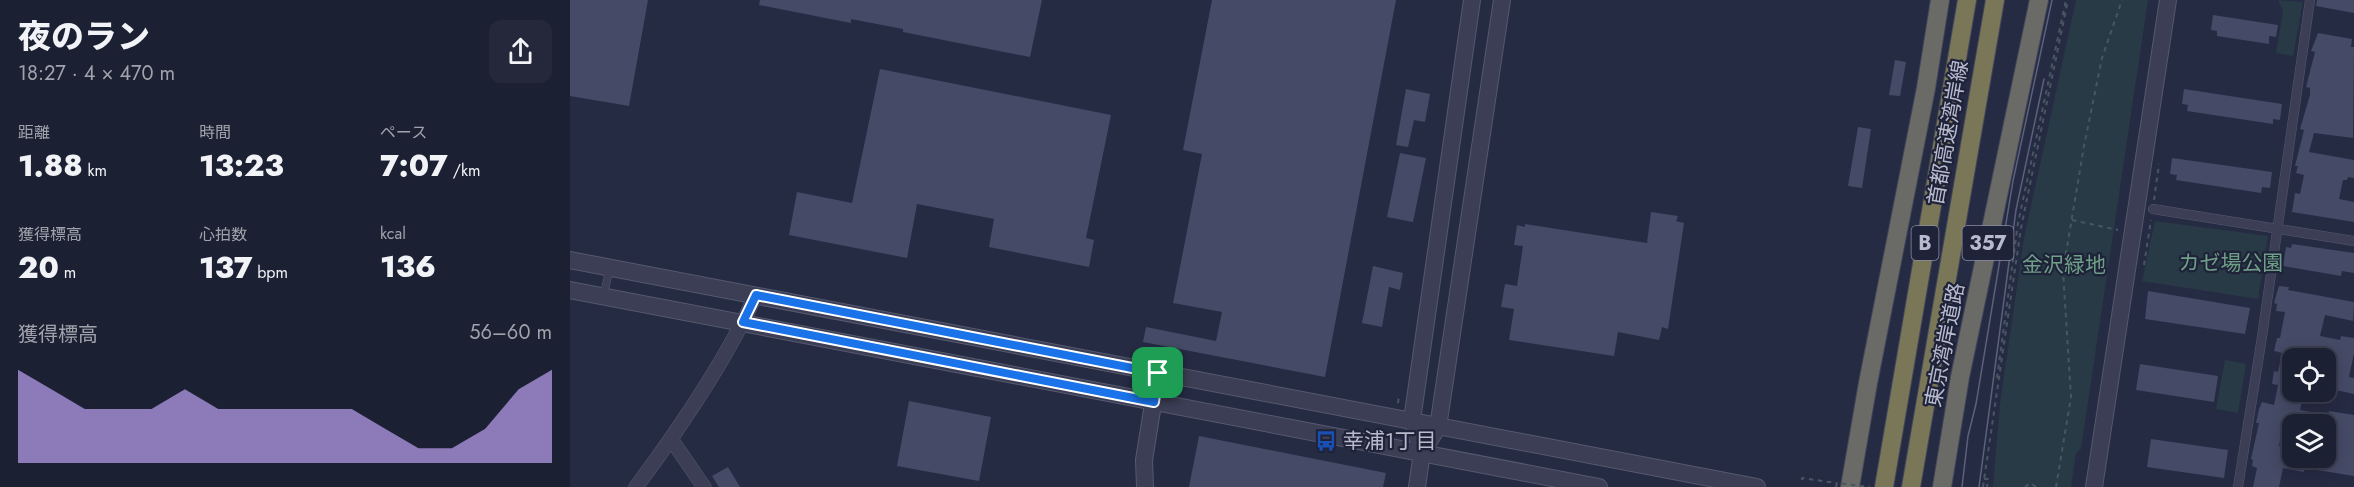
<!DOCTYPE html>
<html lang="ja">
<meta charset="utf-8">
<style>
:root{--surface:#1c2033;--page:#25283b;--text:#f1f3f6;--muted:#a0a3ac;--line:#3a3e4e;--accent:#bca0f2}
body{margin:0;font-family:Jost,"Noto Sans JP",sans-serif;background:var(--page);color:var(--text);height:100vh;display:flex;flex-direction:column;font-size:22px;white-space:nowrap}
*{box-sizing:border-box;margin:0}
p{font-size:20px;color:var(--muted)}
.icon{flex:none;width:33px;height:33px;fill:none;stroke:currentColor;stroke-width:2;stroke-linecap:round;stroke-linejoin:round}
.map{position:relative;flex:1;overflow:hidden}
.panel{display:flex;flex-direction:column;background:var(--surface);width:570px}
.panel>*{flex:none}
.controls{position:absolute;left:1712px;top:348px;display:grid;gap:12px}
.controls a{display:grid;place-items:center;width:54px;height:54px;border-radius:12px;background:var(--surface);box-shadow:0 3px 15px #0003,0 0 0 2px var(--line);font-size:30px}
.pin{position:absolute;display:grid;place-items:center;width:51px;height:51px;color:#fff;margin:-26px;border-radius:12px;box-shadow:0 3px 9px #0006}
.round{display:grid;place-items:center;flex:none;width:63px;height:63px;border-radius:12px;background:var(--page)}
.overview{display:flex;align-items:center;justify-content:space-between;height:102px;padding:0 18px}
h1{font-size:33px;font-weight:800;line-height:45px}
.metrics{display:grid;grid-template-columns:repeat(3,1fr);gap:9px;height:102px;padding:6px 18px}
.metrics div{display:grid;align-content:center}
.metrics b{font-size:30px;font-weight:800}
.metrics small{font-size:16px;font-weight:400}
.metrics p{font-size:16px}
.chart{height:168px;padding:12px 18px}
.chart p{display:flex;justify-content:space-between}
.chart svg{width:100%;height:108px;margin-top:6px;fill:var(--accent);opacity:.7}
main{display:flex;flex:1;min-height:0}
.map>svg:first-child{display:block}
.green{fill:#283a45}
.building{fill:#454a66;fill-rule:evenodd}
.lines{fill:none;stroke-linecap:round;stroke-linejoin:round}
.service-casing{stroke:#56596e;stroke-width:8}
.pedestrian-casing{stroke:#56596e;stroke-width:10}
.minor-casing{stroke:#56596e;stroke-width:15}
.tertiary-casing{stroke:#56596e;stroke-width:18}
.trunk-casing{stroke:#42465b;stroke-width:20}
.motorway-casing{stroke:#42465b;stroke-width:20}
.path{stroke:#475761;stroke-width:2;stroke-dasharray:4.5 4.5;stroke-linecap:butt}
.service{stroke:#3b3e54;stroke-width:7}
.pedestrian{stroke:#3b3e54;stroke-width:9}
.minor{stroke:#3b3e54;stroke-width:14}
.tertiary{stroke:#3b3e54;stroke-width:16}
.trunk{stroke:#6a6a66;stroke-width:18}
.motorway{stroke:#7a7658;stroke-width:18}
.tram{stroke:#5d617b;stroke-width:1.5}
.path-bridge{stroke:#475761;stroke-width:2;stroke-dasharray:4.5 4.5;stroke-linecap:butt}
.route-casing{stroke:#fff;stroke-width:12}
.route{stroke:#1a73e8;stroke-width:8}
.labels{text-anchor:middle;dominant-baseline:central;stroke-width:4.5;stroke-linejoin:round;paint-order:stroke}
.shield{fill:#1f2339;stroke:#8a8da1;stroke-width:1.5}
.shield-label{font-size:20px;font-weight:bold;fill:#b8bbcd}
.street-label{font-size:21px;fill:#b8bbcd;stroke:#1f2339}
.park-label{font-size:21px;fill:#6f9f87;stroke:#1f2339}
.poi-label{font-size:21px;fill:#b8bbcd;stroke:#1f2339;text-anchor:start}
</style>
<main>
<section class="panel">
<div class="overview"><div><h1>夜のラン</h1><p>18:27 · 4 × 470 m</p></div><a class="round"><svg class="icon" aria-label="share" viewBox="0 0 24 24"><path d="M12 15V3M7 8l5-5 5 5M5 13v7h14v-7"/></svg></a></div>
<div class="metrics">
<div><p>距離</p><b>1.88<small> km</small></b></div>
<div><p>時間</p><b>13:23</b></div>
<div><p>ペース</p><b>7:07<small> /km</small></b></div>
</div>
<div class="metrics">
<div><p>獲得標高</p><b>20<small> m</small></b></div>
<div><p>心拍数</p><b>137<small> bpm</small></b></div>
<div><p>kcal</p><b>136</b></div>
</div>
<div class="chart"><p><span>獲得標高</span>56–60 m</p>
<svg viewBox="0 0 160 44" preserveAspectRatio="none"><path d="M0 44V6L10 14L20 22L30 22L40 22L50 14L60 22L70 22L80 22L90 22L100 22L110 30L120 38L130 38L140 30L150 14L160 6V44z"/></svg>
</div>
</section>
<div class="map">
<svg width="1784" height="487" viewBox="0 0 1784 487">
<rect width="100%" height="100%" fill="#262b44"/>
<path class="green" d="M 1506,0 L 1578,0 L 1511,449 L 1506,453 L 1501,487 L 1423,487 L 1430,404 L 1454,238 Z
M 1708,0 L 1733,2 L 1723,56 L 1706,53 L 1713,11 Z
M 1585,221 L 1698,236 L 1688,299 L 1572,281 Z
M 1655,360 L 1676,364 L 1668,413 L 1646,409 Z"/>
<path class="building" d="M 0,0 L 78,0 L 59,106 L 0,96 Z
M 190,0 L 472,0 L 460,57 L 333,32 L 333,29 L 281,19 L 281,23 L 189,5 Z
M 642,0 L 826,0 L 755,377 L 573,342 L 576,327 L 646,341 L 652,312 L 603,303 L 632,154 L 613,150 Z
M 1747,0 L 1784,0 L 1784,13 L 1746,6 Z
M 1643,15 L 1708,25 L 1706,37 L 1699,36 L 1699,44 L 1647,36 L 1647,31 L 1641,30 Z
M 1748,33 L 1782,39 L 1781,47 L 1784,47 L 1783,138 L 1744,133 L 1739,152 L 1784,160 L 1784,178 L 1778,177 L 1777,180 L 1773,180 L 1769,199 L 1784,202 L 1784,222 L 1722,212 L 1725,193 L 1730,194 L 1734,175 L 1726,173 L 1728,166 L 1725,166 L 1734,130 L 1730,129 L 1740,95 L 1740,88 L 1736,87 L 1745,52 L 1741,51 Z
M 1325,60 L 1336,62 L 1330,96 L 1319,95 Z
M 310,69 L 541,115 L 516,238 L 524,240 L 519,267 L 419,247 L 424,219 L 347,204 L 337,258 L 219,235 L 227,192 L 282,203 Z
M 836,89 L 860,94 L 855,122 L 844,120 L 838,147 L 826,145 Z
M 1614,89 L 1712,104 L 1710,120 L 1703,119 L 1703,124 L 1617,111 L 1618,105 L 1612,104 Z
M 1288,127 L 1301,129 L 1292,188 L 1278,186 Z
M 830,153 L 856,158 L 843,222 L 817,217 Z
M 1602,158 L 1702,172 L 1700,188 L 1692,187 L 1691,193 L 1606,180 L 1607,175 L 1600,174 Z
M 1081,212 L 1108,216 L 1106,221 L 1114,223 L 1098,329 L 1092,327 L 1089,340 L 1048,332 L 1044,356 L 939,340 L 944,309 L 931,307 L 935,284 L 947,286 L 953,246 L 944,245 L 947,225 L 955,227 L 955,224 L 1077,243 Z
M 1722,244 L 1784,253 L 1784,273 L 1772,271 L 1771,276 L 1713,266 L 1716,247 L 1721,248 Z
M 803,266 L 833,273 L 830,290 L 819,287 L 812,327 L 792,323 Z
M 1709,286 L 1719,287 L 1718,290 L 1784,302 L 1783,321 L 1755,315 L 1750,336 L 1770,340 L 1771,336 L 1784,338 L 1784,353 L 1779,377 L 1784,378 L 1784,394 L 1761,389 L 1767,358 L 1723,354 L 1719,373 L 1722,374 L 1722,392 L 1734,392 L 1730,410 L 1758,415 L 1759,411 L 1784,415 L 1784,476 L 1741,469 L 1741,470 L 1734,469 L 1734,472 L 1713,468 L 1709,487 L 1683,487 L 1687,468 L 1682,466 L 1683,460 L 1681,459 L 1689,423 L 1686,423 L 1689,409 L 1692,402 L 1704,405 L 1708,385 L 1702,384 L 1704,371 L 1708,372 L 1712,353 L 1704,351 L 1707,338 L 1710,338 L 1715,312 L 1706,311 L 1707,304 L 1704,303 ZM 1722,424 L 1756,424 L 1755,430 L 1763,433 L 1759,454 L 1756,453 L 1755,458 L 1722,458 L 1722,452 L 1717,451 L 1718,448 L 1709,446 L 1713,426 L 1722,428 Z
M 1578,291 L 1680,308 L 1675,334 L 1575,319 Z
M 1570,364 L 1648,376 L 1644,402 L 1566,390 Z
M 339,401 L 421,417 L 409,481 L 327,466 Z
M 629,436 L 816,473 L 813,487 L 619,487 Z
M 1581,439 L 1658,450 L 1654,478 L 1577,467 Z
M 158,467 L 170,487 L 149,487 L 142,476 Z"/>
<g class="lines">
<g class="service-casing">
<path id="service" d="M 33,297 L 40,268"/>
</g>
<g class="pedestrian-casing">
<path id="pedestrian" d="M 1583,209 L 1784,241
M 1668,487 L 1692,337 L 1740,0"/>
</g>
<g class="minor-casing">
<path id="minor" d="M 101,439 L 134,487
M 66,487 C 110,428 155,362 186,295"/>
</g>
<g class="tertiary-casing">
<path id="tertiary" d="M 0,260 L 1187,487
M 0,290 L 1029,487
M 852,452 L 842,420 L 902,0
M 575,487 L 574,460 L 588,373
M 847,487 L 852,452 L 868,427 L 932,0
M 1524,487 L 1598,0"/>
</g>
<g class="trunk-casing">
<path id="trunk" d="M 1280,487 L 1298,383 L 1356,88 L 1370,0
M 1372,487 L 1390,377 L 1469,0"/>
</g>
<g class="motorway-casing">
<path id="motorway" d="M 1314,487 L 1397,0
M 1341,487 L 1425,0"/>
</g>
<path class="path" d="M 1584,200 L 1589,164
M 1502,220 L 1548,230
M 1574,265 L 1581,220
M 1427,378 L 1448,223 L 1496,0
M 828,403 L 829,394
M 1414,479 L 1418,479 L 1417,487
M 1232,480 L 1232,478 L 1266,483
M 1413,487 L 1451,228 L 1498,0
M 1455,487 L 1460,483 L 1466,487
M 1486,487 L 1501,397 L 1493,271 L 1514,146 L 1532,58 L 1552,0"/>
<use href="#service" class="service"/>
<use href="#pedestrian" class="pedestrian"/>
<use href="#minor" class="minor"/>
<use href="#tertiary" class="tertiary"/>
<use href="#trunk" class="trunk"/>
<use href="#motorway" class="motorway"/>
<path class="tram" d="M 1392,487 L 1398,436 L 1406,404 L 1443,181 L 1482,0
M 1409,487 L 1446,210 L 1474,79"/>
<path class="path-bridge" d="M 1266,487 L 1267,483 L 1300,487"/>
</g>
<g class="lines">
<g class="route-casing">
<path id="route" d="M 186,295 L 588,373 L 584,402 L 173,322 Z"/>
</g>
<use href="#route" class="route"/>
</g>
<defs>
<g id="bus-bare" transform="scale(1.62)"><path d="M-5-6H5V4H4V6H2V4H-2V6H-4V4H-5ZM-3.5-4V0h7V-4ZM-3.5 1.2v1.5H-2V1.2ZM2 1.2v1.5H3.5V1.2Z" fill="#1a4fb4" stroke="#1f2339" stroke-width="2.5" paint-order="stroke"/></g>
</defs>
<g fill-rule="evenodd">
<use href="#bus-bare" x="756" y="441"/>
</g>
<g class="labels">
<g class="shield">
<rect x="1341.5" y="226" width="27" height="34" rx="4.5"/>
<rect x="1392.5" y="226" width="51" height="34" rx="4.5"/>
</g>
<g class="shield-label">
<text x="1355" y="243">B</text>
<text x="1418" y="243">357</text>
</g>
<g class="street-label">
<text transform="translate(1378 133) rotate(-80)">首都高速湾岸線</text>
<text transform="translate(1375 345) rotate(-79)">東京湾岸道路</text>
</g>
<g class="park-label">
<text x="1661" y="263">カゼ場公園</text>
<text x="1494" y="265">金沢緑地</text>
</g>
<g class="poi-label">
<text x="773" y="441">幸浦1丁目</text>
</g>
</g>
</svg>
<div class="controls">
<a><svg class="icon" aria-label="locate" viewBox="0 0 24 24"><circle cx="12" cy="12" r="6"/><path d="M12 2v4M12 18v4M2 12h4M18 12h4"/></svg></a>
<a><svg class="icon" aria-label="layers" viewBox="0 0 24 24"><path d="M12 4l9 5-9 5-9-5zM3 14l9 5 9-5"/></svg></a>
</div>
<div class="pin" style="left:588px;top:373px;background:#1e9e55"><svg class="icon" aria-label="arrive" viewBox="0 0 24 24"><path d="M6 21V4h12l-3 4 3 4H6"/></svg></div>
</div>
</main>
